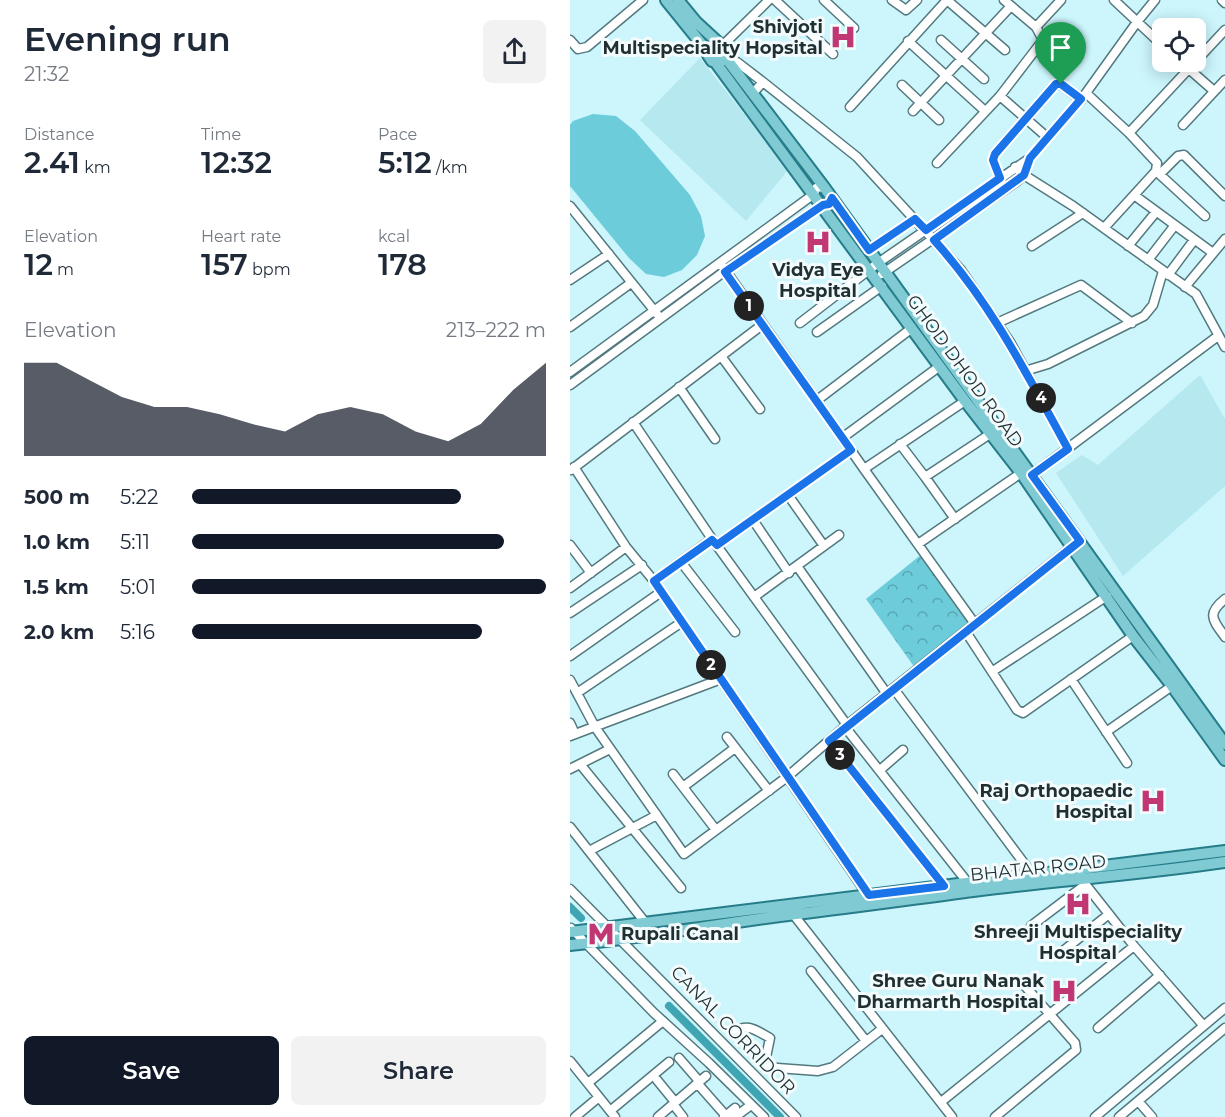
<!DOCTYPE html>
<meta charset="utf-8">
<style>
:root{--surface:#fff;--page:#f2f2f3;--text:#1f2937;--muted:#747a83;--accent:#111827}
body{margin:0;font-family:Montserrat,sans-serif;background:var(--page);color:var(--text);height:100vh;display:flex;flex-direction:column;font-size:22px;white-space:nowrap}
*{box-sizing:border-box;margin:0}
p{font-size:20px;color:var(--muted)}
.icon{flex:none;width:33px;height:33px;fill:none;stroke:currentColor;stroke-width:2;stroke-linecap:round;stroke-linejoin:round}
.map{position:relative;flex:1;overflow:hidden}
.side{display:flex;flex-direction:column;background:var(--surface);width:570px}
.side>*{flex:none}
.controls{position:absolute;left:582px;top:18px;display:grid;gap:12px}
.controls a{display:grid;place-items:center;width:54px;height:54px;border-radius:9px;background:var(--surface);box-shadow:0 3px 15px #0003;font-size:30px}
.pin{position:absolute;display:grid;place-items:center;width:51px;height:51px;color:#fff;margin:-62px -26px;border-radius:50% 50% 50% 0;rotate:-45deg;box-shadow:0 0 6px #0007}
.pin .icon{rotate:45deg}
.km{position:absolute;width:30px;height:30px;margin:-15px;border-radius:50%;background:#222;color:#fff;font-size:16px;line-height:30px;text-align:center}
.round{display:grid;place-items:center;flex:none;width:63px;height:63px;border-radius:9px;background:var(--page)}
.headline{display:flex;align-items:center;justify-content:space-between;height:102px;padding:0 24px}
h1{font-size:33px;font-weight:600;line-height:45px}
.metrics{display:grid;grid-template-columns:repeat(3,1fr);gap:9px;height:102px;padding:6px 24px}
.metrics div{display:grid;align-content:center}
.metrics b{font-size:30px;font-weight:600}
.metrics small{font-size:16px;font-weight:400}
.metrics p{font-size:16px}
.chart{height:168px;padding:12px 24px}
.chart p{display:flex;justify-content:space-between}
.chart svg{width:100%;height:108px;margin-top:6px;fill:var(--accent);opacity:.7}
.primary-button{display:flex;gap:12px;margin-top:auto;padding:12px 24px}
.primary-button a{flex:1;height:69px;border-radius:9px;background:var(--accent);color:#fff;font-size:24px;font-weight:600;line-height:69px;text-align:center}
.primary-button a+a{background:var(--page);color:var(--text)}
ul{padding:0 24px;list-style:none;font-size:20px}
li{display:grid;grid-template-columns:96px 72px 1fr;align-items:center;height:45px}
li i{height:15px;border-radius:8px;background:var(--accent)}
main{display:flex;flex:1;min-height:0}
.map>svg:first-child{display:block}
.built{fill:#b6e8f0}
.forest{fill:url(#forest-crowns)}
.pitch{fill:#6cccda}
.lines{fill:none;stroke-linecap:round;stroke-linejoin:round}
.canal{stroke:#40a5b3;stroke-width:8}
.minor-casing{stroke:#53797f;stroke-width:11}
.major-casing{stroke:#267c88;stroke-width:14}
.minor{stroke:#fff;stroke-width:8}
.major{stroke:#7fcad3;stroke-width:10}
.route-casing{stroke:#fff;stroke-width:12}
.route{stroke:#1a73e8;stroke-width:8}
.labels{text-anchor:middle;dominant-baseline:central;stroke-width:6;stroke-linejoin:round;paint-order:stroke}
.poi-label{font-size:18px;font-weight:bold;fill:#1f2f32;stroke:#f3fbfd;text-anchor:end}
.street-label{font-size:18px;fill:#1f2f32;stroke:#f3fbfd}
</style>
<main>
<section class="side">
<div class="headline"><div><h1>Evening run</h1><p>21:32</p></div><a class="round"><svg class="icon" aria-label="share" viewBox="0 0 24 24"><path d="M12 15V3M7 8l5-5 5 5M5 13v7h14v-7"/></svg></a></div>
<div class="metrics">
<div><p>Distance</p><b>2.41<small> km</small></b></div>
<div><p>Time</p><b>12:32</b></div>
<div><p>Pace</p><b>5:12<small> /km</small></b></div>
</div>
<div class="metrics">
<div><p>Elevation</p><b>12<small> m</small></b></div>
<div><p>Heart rate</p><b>157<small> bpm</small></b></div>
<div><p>kcal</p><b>178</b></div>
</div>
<div class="chart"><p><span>Elevation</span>213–222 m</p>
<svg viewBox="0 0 160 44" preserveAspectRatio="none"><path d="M0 44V6L10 6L20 13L30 20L40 24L50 24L60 27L70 31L80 34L90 27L100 24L110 27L120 34L130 38L140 31L150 17L160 6V44z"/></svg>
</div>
<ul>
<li><b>500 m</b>5:22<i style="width:76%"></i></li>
<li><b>1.0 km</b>5:11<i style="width:88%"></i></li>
<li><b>1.5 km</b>5:01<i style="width:100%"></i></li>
<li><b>2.0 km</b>5:16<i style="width:82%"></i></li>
</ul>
<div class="primary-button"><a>Save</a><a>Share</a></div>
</section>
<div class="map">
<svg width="655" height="1117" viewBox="0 0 655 1117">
<defs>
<pattern id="forest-crowns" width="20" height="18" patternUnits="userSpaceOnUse" patternTransform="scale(1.5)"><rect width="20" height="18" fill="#6cccda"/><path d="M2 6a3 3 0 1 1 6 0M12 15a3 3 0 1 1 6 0" fill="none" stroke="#58a6b1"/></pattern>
</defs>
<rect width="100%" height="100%" fill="#ccf5fc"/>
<path class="built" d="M 130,58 L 218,170 L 176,221 L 70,120 Z
M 630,375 L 655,419 L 655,486 L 553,576 L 486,473 L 512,455 L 528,465 Z"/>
<path class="forest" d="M 352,554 L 402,624 L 345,668 L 296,599 Z"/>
<path class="pitch" d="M 23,114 L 46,116 L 65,131 L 120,195 L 131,216 L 135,236 L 127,255 L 112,270 L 94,277 L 76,274 L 59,258 L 0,186 L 0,125 L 3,121 Z"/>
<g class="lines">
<path class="canal" d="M 0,907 L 11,918
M 99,1006 L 210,1117"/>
<g class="minor-casing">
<path id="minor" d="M 205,0 L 263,54
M 254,0 L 284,28
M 322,0 L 336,10 L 347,0
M 377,0 L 435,50
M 544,0 L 592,45
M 652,0 L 655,3
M 466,27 L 491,0
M 0,40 L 8,49 L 17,47 L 73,0
M 371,40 L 414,79
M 338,41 L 415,111
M 152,46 L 199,0
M 611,62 L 644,91
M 162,65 L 167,62 L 193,82
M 332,85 L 369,120
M 183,93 L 193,82 L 287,157 L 391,270 L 440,342 L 498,449
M 516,93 L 559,133 L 587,163 L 586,171 L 534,228
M 430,96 L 478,138
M 280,107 L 377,0
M 343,111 L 441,6
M 613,125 L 655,80
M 559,133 L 655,30
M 367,163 L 430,96 L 473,40 L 466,27 L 434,0
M 445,167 L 454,175 L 503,206 L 626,294 L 655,347
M 586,171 L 635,216
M 590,174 L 608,156 L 614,155 L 655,196
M 430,178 L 423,160 L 425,154 L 484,86 L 491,84 L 511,100
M 564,195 L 643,253
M 0,206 L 87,314
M 462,246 L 513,213
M 558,246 L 586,212
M 299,250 L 345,219
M 578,260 L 605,225
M 151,264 L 294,469 L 405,624
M 312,274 L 446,182 L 454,175 L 456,170
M 598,275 L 624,240
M 0,280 L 39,254
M 615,287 L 655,239
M 230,323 L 308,263 L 460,158 L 516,93 L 567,22 L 585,0
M 427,323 L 511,285 L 562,323
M 0,327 L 61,283
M 247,332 L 312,286
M 151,356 L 190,409
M 455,371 L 478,364 L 574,316 L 583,305 L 593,271
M 0,372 L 244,194 L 246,188 L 254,187
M 0,385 L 155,271 L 253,205 L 259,204 L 262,198
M 109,387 L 145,439
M 246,401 L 342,328
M 63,422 L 142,539 L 277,725
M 272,438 L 370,366
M 330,444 L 355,477 L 420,434
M 4,467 L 56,547 L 84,581 L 301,900
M 294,469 L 395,401
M 1,470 L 192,325
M 462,475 L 648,336
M 355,477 L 385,519
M 218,495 L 254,546
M 183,520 L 219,573
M 348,544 L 451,473
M 0,545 L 21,573
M 147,545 L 281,450
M 111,562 L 165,632
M 227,566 L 317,694
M 84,581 L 142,539
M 0,588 L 56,547
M 184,597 L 269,535
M 655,599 C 636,614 643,620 655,637
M 0,613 L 72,565
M 396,632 L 447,710 L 453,713 L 563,636
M 0,656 L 91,592
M 423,671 L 537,596
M 501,679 L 557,763
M 0,680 L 25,727 L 114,854 L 217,777 L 277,725 L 504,545
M 324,689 L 462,874
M 7,693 L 112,622
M 0,723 L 5,734
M 275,727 L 398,883
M 536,732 L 602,686
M 0,736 L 151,679
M 157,737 L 199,791
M 259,741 L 374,886
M 10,764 L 111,888
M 0,769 L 40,749
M 310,770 L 333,750
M 103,774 L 146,830
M 113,787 L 165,748
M 0,827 L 74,921
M 19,851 L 87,815
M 510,874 L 512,880 L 564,946 L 633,1025
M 0,889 L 226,1117
M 223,914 L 382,1117
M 461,926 L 515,885
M 1,928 L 84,1013 L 139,1063 L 194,1117
M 488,955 L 539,914
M 241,971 L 296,1041
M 528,1028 L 590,975
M 163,1032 C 179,1023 185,1030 200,1038 L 194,1067 L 248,1071 L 263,1067 L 312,1029
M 109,1058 L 129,1081
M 0,1061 L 45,1117
M 87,1080 L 105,1102
M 18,1083 L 93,1021
M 127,1083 L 156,1116
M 568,1101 L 582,1117
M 371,1102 L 564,946
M 103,1104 L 113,1117
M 40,1111 L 99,1062
M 5,1117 L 29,1097
M 88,1117 L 136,1076
M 154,1117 L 165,1108
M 165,1117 L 181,1105
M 425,1117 L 506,1050 L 505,1043 L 455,986
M 525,1117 L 655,1008
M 549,1117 L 655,1028"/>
</g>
<g class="major-casing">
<path id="major" d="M 96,0 L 138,52
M 108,0 L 126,22 L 152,46 C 158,52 157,59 149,62 L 142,61 L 138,55 L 139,49 L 146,44 L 152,46
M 155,57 L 254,187 L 655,744
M 146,63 L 395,401 L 451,473 L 563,636 L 602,686 L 655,760
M 0,932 L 655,851
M 0,945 C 76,938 150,923 226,914 C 287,907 349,898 411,890 C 492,880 574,874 655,862"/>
</g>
<use href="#minor" class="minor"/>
<use href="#major" class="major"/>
</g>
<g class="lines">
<g class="route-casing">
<path id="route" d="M 486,84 L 491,84 L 511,99 L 460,158 L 454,175 L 364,240 C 421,303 458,376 498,449 L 462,475 L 510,541 L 259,741 L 374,886 L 299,895 L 84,581 L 142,540 L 147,545 L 281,450 L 155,272 L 253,205 L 259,204 L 262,198 L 299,250 L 345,219 L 356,230 L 430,178 L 423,160 L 425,154 Z"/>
</g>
<use href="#route" class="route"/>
</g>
<defs>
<g id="hospital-bare" transform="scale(2.07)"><path d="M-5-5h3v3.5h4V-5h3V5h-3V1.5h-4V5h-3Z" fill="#c03773" stroke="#f3fbfd" stroke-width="2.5" paint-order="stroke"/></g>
<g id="metro-bare" transform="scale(2.07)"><path d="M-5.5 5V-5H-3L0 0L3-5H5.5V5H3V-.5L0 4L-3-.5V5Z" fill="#c03773" stroke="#f3fbfd" stroke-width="2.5" paint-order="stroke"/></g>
</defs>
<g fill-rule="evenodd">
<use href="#hospital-bare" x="273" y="37"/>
<use href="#hospital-bare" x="248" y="242"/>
<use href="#hospital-bare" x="583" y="801"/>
<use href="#hospital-bare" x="508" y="904"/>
<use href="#metro-bare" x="31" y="934"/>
<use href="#hospital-bare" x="494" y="991"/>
</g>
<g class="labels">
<g class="poi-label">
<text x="253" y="27">Shivjoti<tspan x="253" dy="21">Multispeciality Hopsital</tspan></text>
<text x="248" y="270" text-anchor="middle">Vidya Eye<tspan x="248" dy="21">Hospital</tspan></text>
<text x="563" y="791">Raj Orthopaedic<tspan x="563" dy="21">Hospital</tspan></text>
<text x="508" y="932" text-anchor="middle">Shreeji Multispeciality<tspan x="508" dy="21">Hospital</tspan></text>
<text x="51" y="934" text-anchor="start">Rupali Canal</text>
<text x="474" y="981">Shree Guru Nanak<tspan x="474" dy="21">Dharmarth Hospital</tspan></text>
</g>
<g class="street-label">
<text transform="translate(395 371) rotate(54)">GHOD DHOD ROAD</text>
<text transform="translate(468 868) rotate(-6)">BHATAR ROAD</text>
<text transform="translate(163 1030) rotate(46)">CANAL CORRIDOR</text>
</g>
</g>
</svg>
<div class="controls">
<a><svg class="icon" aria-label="locate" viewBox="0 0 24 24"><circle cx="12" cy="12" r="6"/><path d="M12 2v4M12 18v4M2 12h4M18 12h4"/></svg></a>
</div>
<div class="pin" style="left:491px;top:84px;background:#1e9e55"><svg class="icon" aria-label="arrive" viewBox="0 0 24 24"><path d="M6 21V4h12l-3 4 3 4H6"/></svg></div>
<b class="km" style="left:179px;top:306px">1</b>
<b class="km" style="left:141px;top:665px">2</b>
<b class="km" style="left:270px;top:755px">3</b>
<b class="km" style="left:471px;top:398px">4</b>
</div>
</main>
